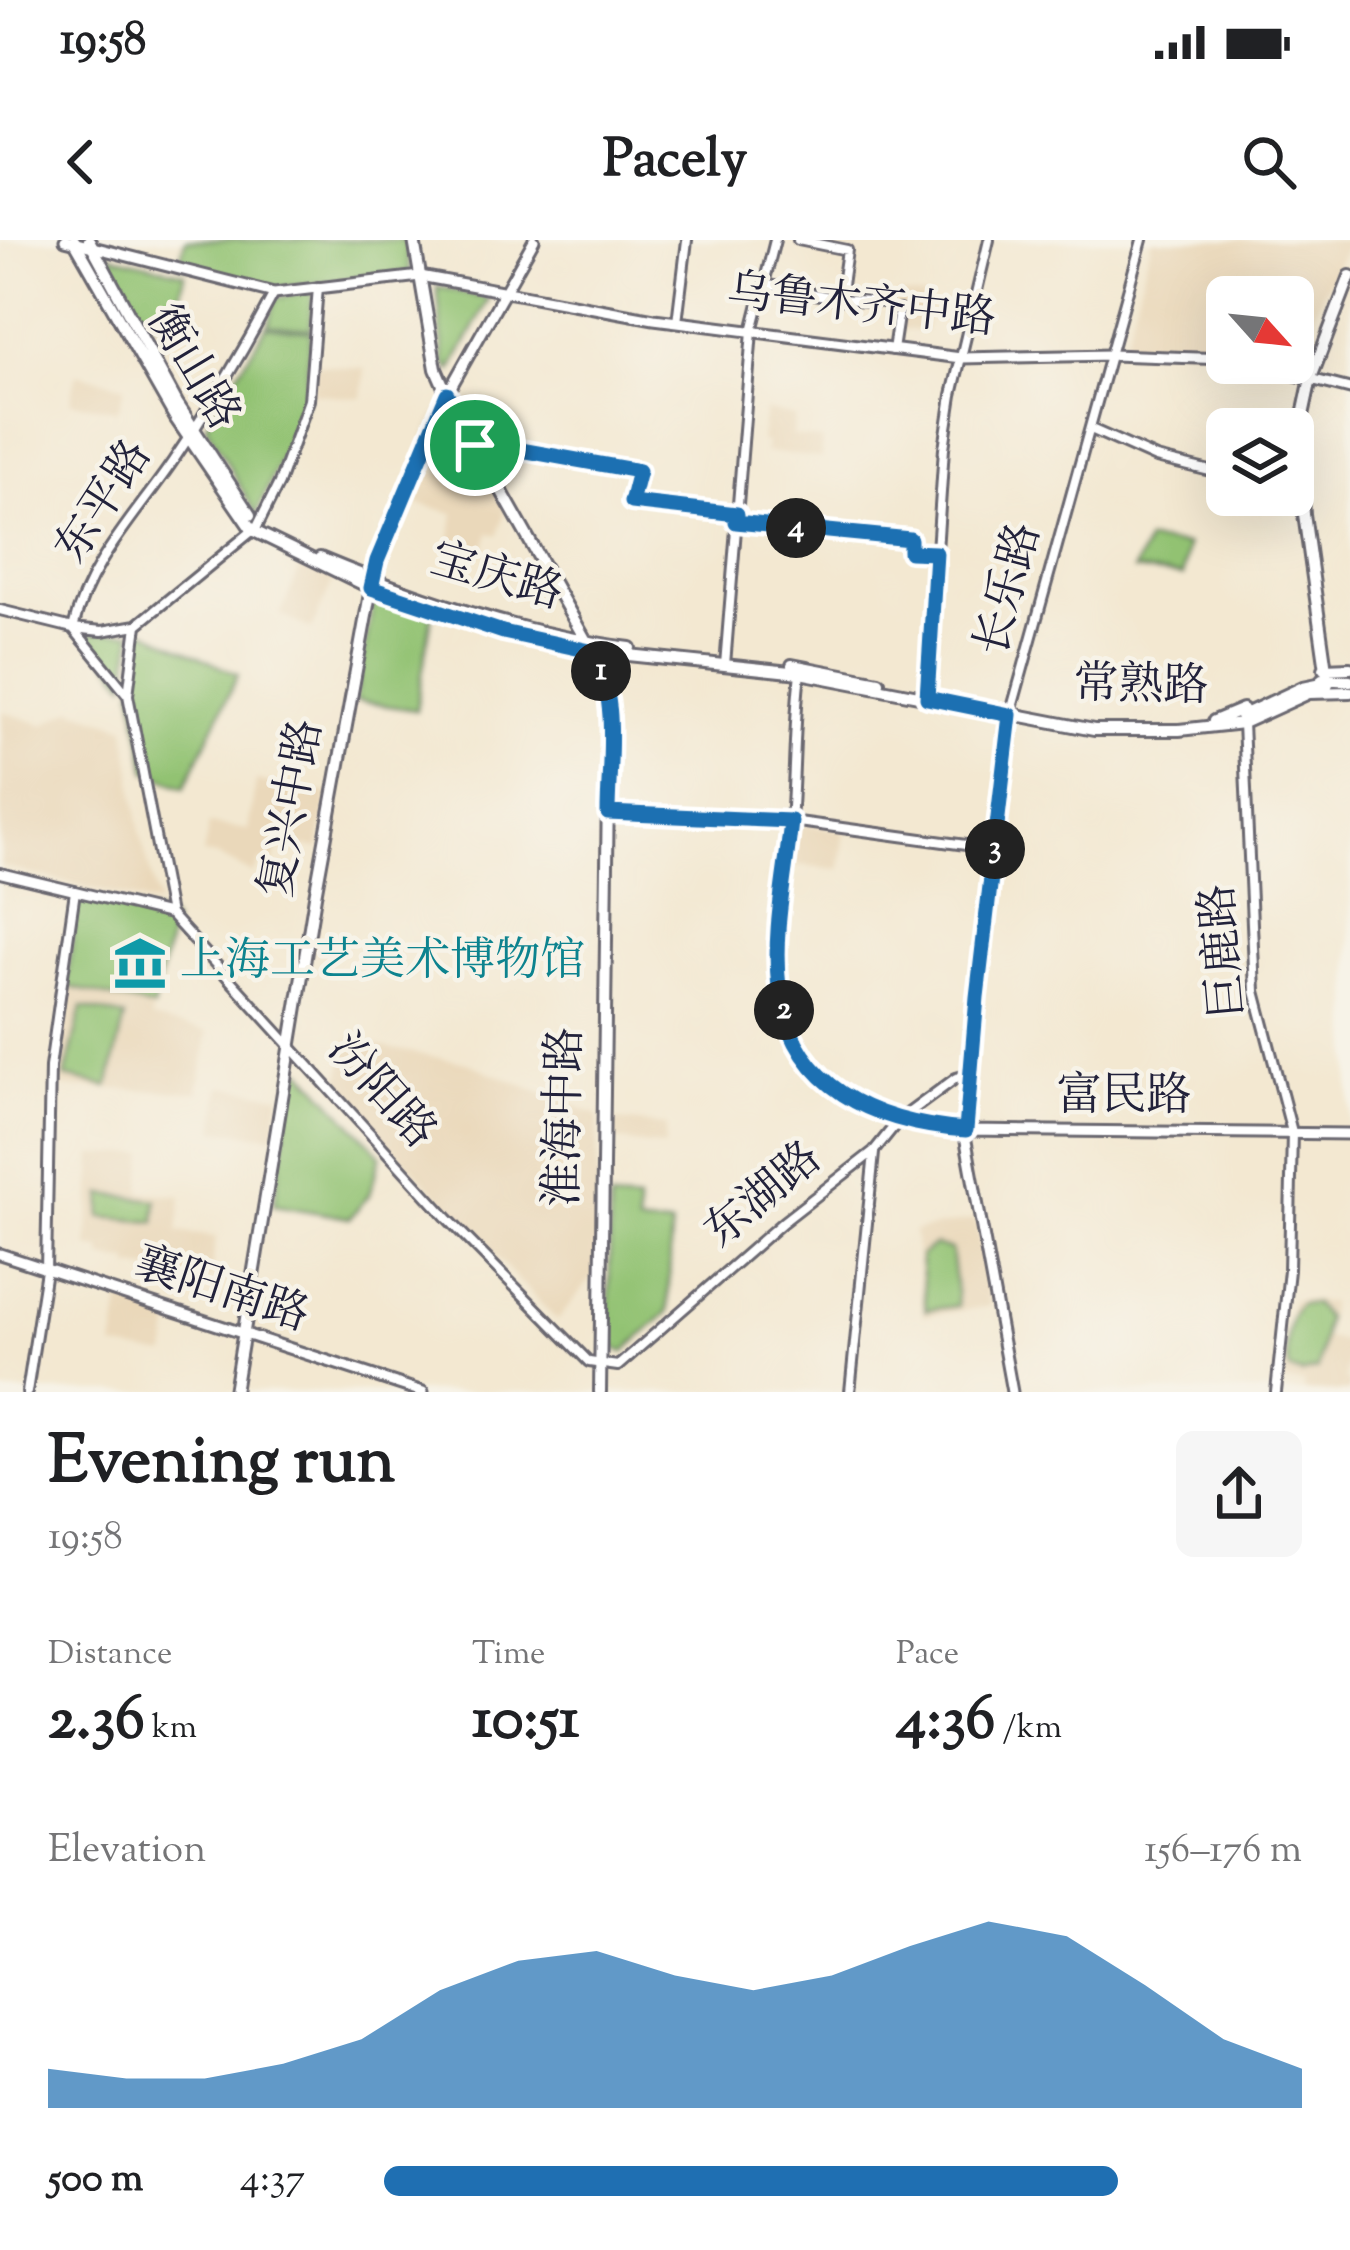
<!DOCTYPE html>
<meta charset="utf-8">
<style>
:root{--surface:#fff;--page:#f6f6f6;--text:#202124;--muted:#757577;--accent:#1f6fb2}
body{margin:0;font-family:"Sorts Mill Goudy","Noto Serif SC",serif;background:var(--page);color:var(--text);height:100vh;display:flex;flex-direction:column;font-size:45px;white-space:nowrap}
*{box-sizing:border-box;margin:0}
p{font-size:39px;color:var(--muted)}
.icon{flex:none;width:66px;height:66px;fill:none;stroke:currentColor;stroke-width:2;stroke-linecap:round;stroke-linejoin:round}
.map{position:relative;height:1152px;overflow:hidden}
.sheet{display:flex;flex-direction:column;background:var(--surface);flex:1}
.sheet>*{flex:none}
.needle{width:78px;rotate:117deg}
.controls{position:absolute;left:1206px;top:36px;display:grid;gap:24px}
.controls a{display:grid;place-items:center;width:108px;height:108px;border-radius:18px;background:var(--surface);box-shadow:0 12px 48px #0002;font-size:60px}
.pin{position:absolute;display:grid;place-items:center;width:102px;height:102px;color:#fff;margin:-51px;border:6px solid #fff;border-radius:50%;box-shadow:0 3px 12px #0007}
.km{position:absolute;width:60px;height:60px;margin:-30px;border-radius:50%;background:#222;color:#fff;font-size:33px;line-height:60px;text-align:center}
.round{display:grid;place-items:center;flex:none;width:126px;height:126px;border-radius:18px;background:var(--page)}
.head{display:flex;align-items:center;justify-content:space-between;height:204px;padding:0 48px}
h1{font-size:66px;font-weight:700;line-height:90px}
.figures{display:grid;grid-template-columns:repeat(3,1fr);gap:18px;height:204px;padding:12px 48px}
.figures div{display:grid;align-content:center}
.figures b{font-size:60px;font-weight:700}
.figures small{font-size:33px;font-weight:400}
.figures p{font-size:33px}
.chart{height:336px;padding:24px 48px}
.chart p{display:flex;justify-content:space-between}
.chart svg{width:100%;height:216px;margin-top:12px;fill:var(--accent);opacity:.7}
ul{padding:0 48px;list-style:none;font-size:39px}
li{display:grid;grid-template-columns:192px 144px 1fr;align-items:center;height:90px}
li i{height:30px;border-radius:15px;background:var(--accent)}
.status{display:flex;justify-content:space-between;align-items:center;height:84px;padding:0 60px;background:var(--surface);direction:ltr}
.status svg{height:33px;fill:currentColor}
header{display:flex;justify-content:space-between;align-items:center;height:156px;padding:0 48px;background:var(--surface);font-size:54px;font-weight:700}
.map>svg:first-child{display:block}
.built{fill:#ead8ba}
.green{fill:#92c272;stroke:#5a7256;stroke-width:3}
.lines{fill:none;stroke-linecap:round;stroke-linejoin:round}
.minor-casing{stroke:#6b6770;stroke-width:14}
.tertiary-casing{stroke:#6b6770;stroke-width:15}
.secondary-casing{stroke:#6b6770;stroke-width:16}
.minor{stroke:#fff;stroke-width:8}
.tertiary{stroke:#fff;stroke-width:9}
.secondary{stroke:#fff;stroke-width:10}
.route-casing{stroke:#fff;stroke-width:24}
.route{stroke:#1f6fb2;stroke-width:15}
.labels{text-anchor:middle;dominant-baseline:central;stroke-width:9;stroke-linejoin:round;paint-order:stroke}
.street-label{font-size:45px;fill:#22223b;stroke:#f7f3e8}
.culture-label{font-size:45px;fill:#0d838f;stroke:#f7f3e8;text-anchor:start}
</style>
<div class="status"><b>19:58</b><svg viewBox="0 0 49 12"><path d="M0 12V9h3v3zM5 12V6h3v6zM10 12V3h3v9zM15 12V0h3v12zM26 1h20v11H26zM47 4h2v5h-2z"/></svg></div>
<header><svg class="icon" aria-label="back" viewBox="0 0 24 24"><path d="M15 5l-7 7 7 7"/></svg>Pacely<svg class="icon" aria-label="search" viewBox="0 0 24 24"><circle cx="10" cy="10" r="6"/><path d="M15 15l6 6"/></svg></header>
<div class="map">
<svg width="1350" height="1152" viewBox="0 0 1350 1152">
<rect width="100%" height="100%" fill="#f7f3e8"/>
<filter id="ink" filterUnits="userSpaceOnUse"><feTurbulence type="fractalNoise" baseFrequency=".00833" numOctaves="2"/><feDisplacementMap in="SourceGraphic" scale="24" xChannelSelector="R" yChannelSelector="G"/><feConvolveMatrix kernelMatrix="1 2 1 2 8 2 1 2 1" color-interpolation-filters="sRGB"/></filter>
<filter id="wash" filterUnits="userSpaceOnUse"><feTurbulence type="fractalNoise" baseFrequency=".004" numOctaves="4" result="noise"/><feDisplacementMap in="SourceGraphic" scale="48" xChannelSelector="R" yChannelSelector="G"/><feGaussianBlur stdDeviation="2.7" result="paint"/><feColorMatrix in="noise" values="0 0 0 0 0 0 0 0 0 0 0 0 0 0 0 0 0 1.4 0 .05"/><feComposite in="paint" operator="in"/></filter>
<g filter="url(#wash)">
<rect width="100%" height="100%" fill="#f3e8d1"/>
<path class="built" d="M 1152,0 L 1349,0 L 1293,116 L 1293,57 L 1227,57 L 1227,110 L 1124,104 Z
M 898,53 L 930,58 L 925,92 L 892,88 Z
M 316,124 L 365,129 L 362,158 L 313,153 Z
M 77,133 L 125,146 L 118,170 L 70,162 Z
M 765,170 L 794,177 L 793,196 L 822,200 L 821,218 L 765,212 L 766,203 L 761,201 Z
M 480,225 L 505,270 L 498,295 L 489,293 L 482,315 L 450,304 L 454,273 L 407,261 L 419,230 L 460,235 Z
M 302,324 L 334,338 L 312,389 L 280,375 Z
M 72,469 L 126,487 L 140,593 L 159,665 L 0,626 L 2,471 L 44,485 Z
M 256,541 L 328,553 L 318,608 L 278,603 L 274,623 L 261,621 L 253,634 L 218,616 L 203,614 L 209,584 L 248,590 Z
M 793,583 L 845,591 L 840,629 L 789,624 Z
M 66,746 L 153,768 L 151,779 L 208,792 L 198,852 L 53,847 Z
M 347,800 L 467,823 L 598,875 L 596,1032 L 557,1081 L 338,849 Z
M 221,846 L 280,855 L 274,896 L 215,890 Z
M 613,880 L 666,886 L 665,907 L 613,900 Z
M 145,913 L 141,952 L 182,956 L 178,992 L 216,997 L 211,1037 L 130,1027 L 130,1022 L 102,1018 L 102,1010 L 88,1008 L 93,915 Z
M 976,979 L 990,1066 L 924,1076 L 914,991 Z
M 121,1059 L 172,1075 L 166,1116 L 113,1107 Z
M 1292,1060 L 1330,1062 L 1325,1098 L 1350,1102 L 1345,1140 L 1350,1142 L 1350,1152 L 1304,1152 L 1304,1143 L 1281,1142 Z"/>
<path class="green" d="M 185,0 L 405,0 L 410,32 L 276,48 L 179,24 Z
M 99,12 L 185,33 L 174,84 L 135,77 Z
M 437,46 L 489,59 L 451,131 L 444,122 Z
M 313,51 L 311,89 L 268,86 L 276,58 Z
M 266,87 L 311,91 L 305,161 L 256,275 L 206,185 Z
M 1147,301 L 1187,305 L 1183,336 L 1134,330 Z
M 375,354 L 432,375 L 416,470 L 355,461 Z
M 140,388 L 238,435 L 185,547 L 147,531 L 133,452 Z
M 133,392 L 126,443 L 84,393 Z
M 79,654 L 168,677 L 173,682 L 153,768 L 66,746 Z
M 82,767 L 125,777 L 108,847 L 65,837 Z
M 302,830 L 381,915 L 369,955 L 350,978 L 274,965 L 294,837 Z
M 103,954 L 157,960 L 155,982 L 101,977 Z
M 610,960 L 638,962 L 638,985 L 671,986 L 668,1072 L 624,1112 L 614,1107 L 609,1099 Z
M 934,1005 L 951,1010 L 958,1066 L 926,1070 L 920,1016 Z
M 1300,1064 L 1314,1064 L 1326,1078 L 1318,1129 L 1302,1134 L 1290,1130 C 1284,1113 1287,1076 1300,1064 Z"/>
</g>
<g filter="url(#ink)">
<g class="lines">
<g class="minor-casing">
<path id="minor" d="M 798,0 L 847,10 L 840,59
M 764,44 L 840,59 L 886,62
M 677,82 L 687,0
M 893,110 L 899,70
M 1091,189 L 1156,218 L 1227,235
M 477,205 L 639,231 L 631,263 L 737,274
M 736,282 L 911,300 L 910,312 L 936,313
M 0,370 L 73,388 L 102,391 L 137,385 L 257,287 L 279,243 L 309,160 L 318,47
M 137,385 L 128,455 L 170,674 L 448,979 L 589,1122 L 618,1126 L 783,982 L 874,911 L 899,880 L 956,838 L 970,834
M 73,388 C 88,324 137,274 173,221 C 210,167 244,110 274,53
M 73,388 L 127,454
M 725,425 L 752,91 L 775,0
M 800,433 C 794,482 795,532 791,581 C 787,635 771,693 779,747 C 792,849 875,883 966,890
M 927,458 L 944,208 L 952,155 L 989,0
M 1012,468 L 1142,0
M 1243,483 L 1255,751 L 1292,892 L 1289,1030 L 1276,1152
M 607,573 L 791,581 L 995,609
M 0,633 L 170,674
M 27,1152 L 46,1030 L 50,827 L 75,651
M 850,1152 L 874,913"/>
</g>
<g class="tertiary-casing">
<path id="tertiary" d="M 65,0 L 274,53 L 420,36 L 654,79 L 961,118 L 1111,115 L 1227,119
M 1248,123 L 1350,149
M 447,154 L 534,0
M 1012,468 L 977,757 L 966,901 L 1012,1152
M 966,890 L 1350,894
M 0,1014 L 423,1152"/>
</g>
<g class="secondary-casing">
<path id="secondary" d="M 74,0 L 176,179 L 252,290 L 371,348 L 503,391 L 590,411 L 800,433 L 1094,490 L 1179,490 L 1243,483 L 1309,453 L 1350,452
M 89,0 L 177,163 L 250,275
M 414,0 L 436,129 L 447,154 L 599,424 L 609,474 L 600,1152
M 320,318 C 418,359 525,395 630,408
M 792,425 L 879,442
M 1324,429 L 1350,428
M 1322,439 L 1350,441
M 1328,444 L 1304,274 L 1299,194 L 1311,138 L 1350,36
M 1241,476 L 1303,447 L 1327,442
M 1214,481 L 1243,469
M 234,1152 L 315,656 L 371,348 L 377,321 L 447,154"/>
</g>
<use href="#minor" class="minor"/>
<use href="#tertiary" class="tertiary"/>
<use href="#secondary" class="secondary"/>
</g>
</g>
<g class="lines" filter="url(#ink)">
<g class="route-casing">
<path id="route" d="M 447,154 L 475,205 L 493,205 L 639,231 L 631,262 L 737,274 L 736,282 L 910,299 L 910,312 L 936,313 L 927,458 L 1010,475 L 977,757 L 966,890 C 875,883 792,849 779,747 C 772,693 786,634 791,581 L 608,573 C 608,522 621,455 590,411 L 503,392 L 371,348 L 377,321 Z"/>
</g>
<use href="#route" class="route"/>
</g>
<defs>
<g id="museum-bare" transform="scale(4.14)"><path d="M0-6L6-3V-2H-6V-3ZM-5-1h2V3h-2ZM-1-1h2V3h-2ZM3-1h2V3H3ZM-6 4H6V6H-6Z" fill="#0f9aa8" stroke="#f7f3e8" stroke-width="2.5" paint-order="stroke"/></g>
</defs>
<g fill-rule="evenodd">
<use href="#museum-bare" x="140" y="723"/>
</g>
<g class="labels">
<g class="street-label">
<text transform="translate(861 68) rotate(6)">乌鲁木齐中路</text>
<text transform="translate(191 129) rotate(59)">衡山路</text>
<text transform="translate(106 263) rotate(-57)">东平路</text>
<text transform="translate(496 339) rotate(16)">宝庆路</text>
<text transform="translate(1011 350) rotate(-75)">长乐路</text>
<text transform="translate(1141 448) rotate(1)">常熟路</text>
<text transform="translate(294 569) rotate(-80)">复兴中路</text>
<text transform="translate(1226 711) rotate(-95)">巨鹿路</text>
<text transform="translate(380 853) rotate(48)">汾阳路</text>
<text x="1124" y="858">富民路</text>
<text transform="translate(567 877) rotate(-89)">淮海中路</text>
<text transform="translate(765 957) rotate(-40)">东湖路</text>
<text transform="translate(221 1052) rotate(18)">襄阳南路</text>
</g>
<g class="culture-label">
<text x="180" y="723">上海工艺美术博物馆</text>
</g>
</g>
</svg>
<div class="controls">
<a><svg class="needle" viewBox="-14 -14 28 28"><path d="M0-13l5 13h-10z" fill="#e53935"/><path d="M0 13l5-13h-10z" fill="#757577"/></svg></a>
<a><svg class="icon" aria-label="layers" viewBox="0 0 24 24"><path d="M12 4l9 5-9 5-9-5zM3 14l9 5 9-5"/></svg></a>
</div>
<div class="pin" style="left:475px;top:205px;background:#1e9e55"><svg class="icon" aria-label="arrive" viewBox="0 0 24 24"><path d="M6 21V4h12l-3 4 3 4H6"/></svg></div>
<b class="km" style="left:601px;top:431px">1</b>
<b class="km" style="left:784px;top:770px">2</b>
<b class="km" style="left:995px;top:609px">3</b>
<b class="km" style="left:796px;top:288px">4</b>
</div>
<section class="sheet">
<div class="head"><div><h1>Evening run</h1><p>19:58</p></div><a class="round"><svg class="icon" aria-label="share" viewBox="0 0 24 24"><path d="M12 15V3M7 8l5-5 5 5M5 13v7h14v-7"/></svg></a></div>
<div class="figures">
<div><p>Distance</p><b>2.36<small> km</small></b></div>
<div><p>Time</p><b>10:51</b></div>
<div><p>Pace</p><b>4:36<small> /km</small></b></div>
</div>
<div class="chart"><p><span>Elevation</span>156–176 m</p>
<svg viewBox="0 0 160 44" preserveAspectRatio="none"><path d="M0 44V36L10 38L20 38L30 35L40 30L50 20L60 14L70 12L80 17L90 20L100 17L110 11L120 6L130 9L140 19L150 30L160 36V44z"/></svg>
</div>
<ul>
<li><b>500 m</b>4:37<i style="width:80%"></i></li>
</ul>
</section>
